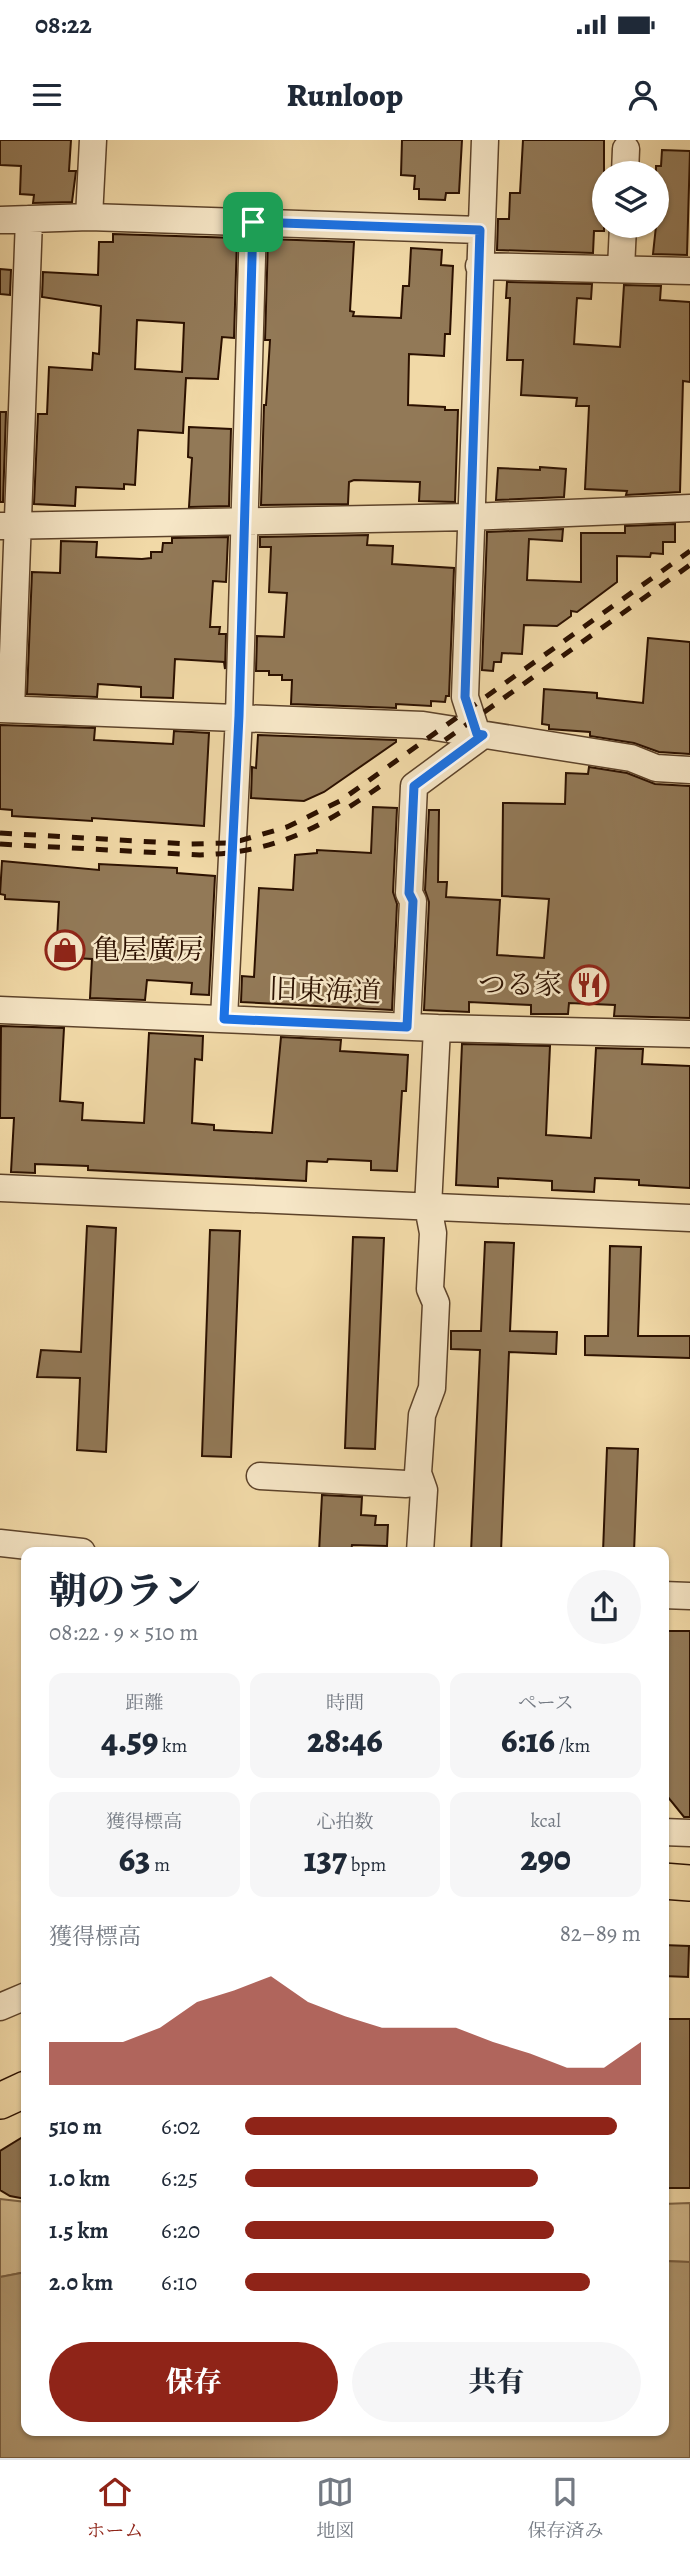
<!DOCTYPE html>
<html lang="ja">
<meta charset="utf-8">
<style>
:root{--surface:#fff;--page:#f6f6f7;--text:#1f2937;--muted:#747a83;--line:#e0e1e3;--accent:#8f2418}
body{margin:0;font-family:Alegreya,"Noto Serif JP",serif;background:var(--page);color:var(--text);height:100vh;display:flex;flex-direction:column;font-size:26px;white-space:nowrap}
*{box-sizing:border-box;margin:0}
p{font-size:23px;color:var(--muted)}
.icon{flex:none;width:38px;height:38px;fill:none;stroke:currentColor;stroke-width:2;stroke-linecap:round;stroke-linejoin:round}
.map{position:relative;flex:1;overflow:hidden}
.details{position:absolute;left:21px;top:1407px;width:648px;height:889px;display:flex;flex-direction:column;background:var(--surface);border-radius:14px;box-shadow:0 2px 5px #0004}
.details>*{flex:none}
.buttons{position:absolute;left:592px;top:21px;display:grid;gap:14px}
.buttons a{display:grid;place-items:center;width:77px;height:77px;border-radius:50%;background:var(--surface);box-shadow:0 2px 5px #0004;font-size:35px}
.pin{position:absolute;display:grid;place-items:center;width:60px;height:60px;color:#fff;margin:-30px;border-radius:14px;box-shadow:0 4px 10px #0006}
.round{display:grid;place-items:center;flex:none;width:74px;height:74px;border-radius:37px;background:var(--page)}
.overview{display:flex;align-items:center;justify-content:space-between;height:119px;padding:0 28px}
h1{font-size:38px;font-weight:800;line-height:52px}
.metrics{display:grid;grid-template-columns:repeat(3,1fr);gap:10px;height:119px;padding:7px 28px}
.metrics div{display:grid;align-content:center;border-radius:14px;background:var(--page);text-align:center}
.metrics b{font-size:35px;font-weight:800}
.metrics small{font-size:19px;font-weight:400}
.metrics p{font-size:19px}
.chart{height:196px;padding:14px 28px}
.chart p{display:flex;justify-content:space-between}
.chart svg{width:100%;height:126px;margin-top:7px;fill:var(--accent);opacity:.7}
.cta{display:flex;gap:14px;margin-top:auto;padding:14px 28px}
.cta a{flex:1;height:80px;border-radius:42px;background:var(--accent);color:#fff;font-size:28px;font-weight:800;line-height:80px;text-align:center}
.cta a+a{background:var(--page);color:var(--text)}
ul{padding:0 28px;list-style:none;font-size:23px}
li{display:grid;grid-template-columns:112px 84px 1fr;align-items:center;height:52px}
li i{height:18px;border-radius:9px;background:var(--accent)}
.status{display:flex;justify-content:space-between;align-items:center;height:49px;padding:0 35px;background:var(--surface);direction:ltr}
.status svg{height:19px;fill:currentColor}
header{display:flex;justify-content:space-between;align-items:center;height:91px;padding:0 28px;background:var(--surface);font-size:32px;font-weight:800}
.tab-bar{display:flex;justify-content:space-around;align-items:center;height:98px;border-top:2px solid var(--line);background:var(--surface);font-size:19px;color:var(--muted)}
.tab-bar a{display:grid;justify-items:center;gap:4px}
.tab-bar .active{color:var(--accent)}
.map>svg:first-child{display:block}
.green{fill:#d0b78b;stroke:#7e6446;stroke-width:2}
.water{fill:#ae956e;stroke:#7a6042;stroke-width:2}
.building{fill:#927957;stroke:#2c1100;stroke-width:2;fill-rule:evenodd}
.lines{fill:none;stroke-linecap:round;stroke-linejoin:round}
.minor-casing{stroke:#5d432a;stroke-width:29}
.major-casing{stroke:#2c1100;stroke-width:38}
.minor{stroke:#f6e6c6;stroke-width:26}
.major{stroke:#f1d9a7;stroke-width:35}
.rail{stroke:#2c1100;stroke-width:5;stroke-dasharray:12 12;stroke-linecap:butt}
.route-casing{stroke:#fff;stroke-width:14}
.route{stroke:#1a73e8;stroke-width:9}
.labels{text-anchor:middle;dominant-baseline:central;stroke-width:5;stroke-linejoin:round;paint-order:stroke}
.poi-label{font-size:28px;fill:#2c1100;stroke:#f6e6c6;text-anchor:start}
.street-label{font-size:28px;fill:#2c1100;stroke:#f6e6c6}
</style>
<div class="status"><b>08:22</b><svg viewBox="0 0 49 12"><path d="M0 12V9h3v3zM5 12V6h3v6zM10 12V3h3v9zM15 12V0h3v12zM26 1h20v11H26zM47 4h2v5h-2z"/></svg></div>
<header><svg class="icon" aria-label="menu" viewBox="0 0 24 24"><path d="M4 6h16M4 12h16M4 18h16"/></svg>Runloop<svg class="icon" aria-label="person" viewBox="0 0 24 24"><circle cx="12" cy="8" r="4"/><path d="M4 21q1-7 8-7t8 7"/></svg></header>
<div class="map">
<svg width="690" height="2318" viewBox="0 0 690 2318">
<rect width="100%" height="100%" fill="#f1d9a7"/>
<filter id="stains"><feTurbulence type="fractalNoise" baseFrequency=".00286" numOctaves="4"/><feColorMatrix values="0 0 0 0 .2 0 0 0 0 .09 0 0 0 0 .02 0 0 0 .5 -.17"/></filter>
<radialGradient id="worn" r=".72"><stop offset=".6" stop-color="#630" stop-opacity="0"/><stop offset="1" stop-color="#630" stop-opacity=".3"/></radialGradient>
<path class="green" d="M 0,2059 L 26,2062 L 26,2132 L 0,2137 Z
M 690,2063 L 690,2122 L 663,2121 L 663,2064 Z"/>
<path class="water" d="M 663,2121 L 690,2122 L 690,2318 L 0,2318 L 0,2137 L 26,2132 L 26,2291 L 663,2291 Z"/>
<path class="building" d="M 0,0 L 71,0 L 69,31 L 76,31 L 72,62 L 33,63 L 34,55 L 20,54 L 21,26 L 0,25 Z
M 402,0 L 462,0 L 459,53 L 446,53 L 445,60 L 419,59 L 419,49 L 414,49 L 415,36 L 401,35 Z
M 523,0 L 604,0 L 604,91 L 594,91 L 593,113 L 497,110 L 498,79 L 509,79 L 510,53 L 520,53 Z
M 662,10 L 690,11 L 687,115 L 653,114 L 656,86 L 656,26 L 661,26 Z
M 113,94 L 237,98 L 234,198 L 222,197 L 218,239 L 186,238 L 183,293 L 138,290 L 135,345 L 124,344 L 124,349 L 76,347 L 75,366 L 34,364 L 38,274 L 47,274 L 49,227 L 92,230 L 93,213 L 99,214 L 101,166 L 42,157 L 43,132 L 98,135 L 99,102 L 113,102 ZM 137,180 L 184,183 L 182,232 L 135,229 Z
M 268,99 L 354,102 L 350,171 L 354,172 L 353,176 L 401,178 L 403,146 L 409,146 L 411,108 L 442,110 L 441,125 L 453,126 L 450,194 L 445,194 L 444,216 L 409,214 L 408,265 L 445,267 L 445,270 L 458,270 L 455,362 L 419,361 L 420,342 L 354,340 L 349,342 L 348,364 L 261,365 L 264,265 L 266,265 L 270,200 L 265,200 Z
M 0,129 L 11,130 L 10,155 L 0,154 Z
M 507,142 L 592,144 L 591,159 L 577,158 L 574,204 L 620,207 L 624,145 L 661,146 L 660,160 L 690,162 L 690,242 L 683,241 L 680,352 L 626,355 L 627,351 L 585,349 L 589,266 L 576,266 L 577,258 L 521,255 L 523,220 L 507,220 L 510,158 L 506,158 Z
M 0,272 L 6,272 L 3,362 L 0,362 Z
M 189,287 L 231,289 L 229,366 L 189,367 L 192,318 L 188,317 Z
M 540,327 L 566,329 L 564,357 L 496,360 L 498,328 L 540,330 Z
M 675,384 L 675,402 L 663,402 L 663,414 L 651,413 L 650,417 L 617,416 L 617,442 L 577,472 L 571,471 L 571,476 L 557,486 L 524,485 L 522,514 L 502,513 L 501,522 L 494,522 L 493,531 L 482,530 L 487,392 L 563,389 L 562,401 L 529,399 L 527,440 L 581,442 L 581,393 L 625,393 L 625,386 Z
M 368,395 L 367,405 L 393,406 L 392,424 L 454,428 L 449,556 L 446,556 L 445,562 L 431,561 L 431,566 L 396,564 L 396,568 L 291,564 L 292,540 L 282,540 L 282,535 L 269,535 L 269,531 L 256,531 L 257,496 L 284,497 L 287,453 L 269,452 L 271,407 L 260,407 L 260,397 Z
M 228,397 L 226,442 L 213,441 L 210,487 L 220,487 L 219,494 L 226,494 L 225,529 L 224,522 L 175,519 L 173,558 L 141,557 L 141,547 L 98,544 L 97,557 L 27,554 L 32,432 L 60,433 L 61,401 L 97,402 L 96,417 L 142,419 L 151,418 L 151,412 L 162,412 L 163,403 L 172,403 L 172,398 Z
M 648,498 L 690,502 L 690,614 L 659,612 L 634,603 L 590,596 L 590,592 L 549,589 L 549,585 L 542,584 L 544,549 L 597,553 L 597,558 L 643,563 Z
M 0,585 L 95,588 L 94,600 L 173,604 L 174,591 L 209,593 L 204,686 L 92,678 L 92,681 L 12,676 L 12,670 L 0,669 Z
M 258,595 L 396,600 L 396,602 L 324,652 L 304,661 L 251,658 L 252,627 L 256,628 Z
M 589,627 L 627,633 L 655,644 L 690,646 L 690,878 L 614,876 L 615,865 L 569,863 L 568,874 L 531,874 L 531,865 L 469,862 L 469,872 L 424,870 L 429,762 L 425,750 L 429,670 L 439,670 L 438,742 L 447,742 L 446,757 L 500,760 L 497,815 L 544,818 L 549,759 L 502,756 L 503,663 L 565,664 L 566,633 L 588,634 Z
M 373,667 L 397,668 L 393,752 L 397,764 L 392,870 L 241,862 L 242,836 L 254,837 L 259,748 L 293,750 L 295,715 L 317,713 L 317,710 L 371,713 Z
M 2,721 L 99,730 L 99,724 L 177,728 L 177,733 L 215,736 L 209,855 L 191,854 L 192,843 L 147,840 L 145,860 L 90,858 L 92,819 L 56,817 L 59,762 L 5,759 L 5,755 L 0,754 Z
M 1,886 L 64,888 L 60,961 L 83,963 L 82,980 L 144,983 L 149,893 L 203,896 L 202,920 L 195,919 L 192,983 L 214,985 L 214,990 L 272,993 L 281,897 L 341,900 L 340,911 L 408,915 L 406,951 L 402,951 L 397,1031 L 371,1030 L 371,1021 L 328,1019 L 327,1022 L 307,1021 L 306,1041 L 88,1030 L 88,1026 L 35,1024 L 35,1033 L 11,1032 L 14,978 L 0,978 Z
M 462,904 L 550,906 L 546,995 L 591,998 L 596,908 L 643,909 L 642,924 L 690,926 L 690,1048 L 639,1045 L 639,1040 L 595,1038 L 594,1052 L 552,1050 L 552,1041 L 498,1038 L 498,1047 L 456,1045 Z
M 87,1086 L 116,1088 L 106,1312 L 77,1310 L 80,1238 L 37,1237 L 41,1210 L 81,1212 Z
M 210,1090 L 240,1091 L 231,1317 L 202,1316 Z
M 353,1097 L 384,1098 L 375,1309 L 345,1308 Z
M 485,1102 L 514,1103 L 510,1191 L 557,1192 L 556,1214 L 509,1212 L 501,1412 L 471,1412 L 480,1210 L 451,1209 L 451,1191 L 481,1191 Z
M 610,1106 L 641,1107 L 638,1196 L 690,1196 L 690,1218 L 585,1215 L 585,1196 L 608,1196 Z
M 607,1308 L 638,1309 L 634,1412 L 603,1412 Z
M 322,1355 L 362,1357 L 361,1375 L 376,1376 L 375,1385 L 388,1385 L 387,1406 L 352,1405 L 351,1412 L 319,1412 Z
M 663,1491 L 690,1491 L 690,1677 L 684,1677 L 667,1656 L 668,1640 L 663,1639 Z
M 663,1805 L 689,1806 L 688,1837 L 663,1836 Z
M 663,1879 L 690,1879 L 690,2048 L 663,2048 Z
M 26,1995 L 26,2059 L 10,2056 L 0,2050 L 0,2011 Z"/>
<g class="lines">
<g class="minor-casing">
<path id="minor" d="M 625,33 L 626,9
M 89,77 L 93,0
M 0,80 L 89,77 L 480,90
M 479,126 L 690,131
M 621,129 L 623,86
M 0,386 L 470,377 L 690,368
M 0,569 L 423,585 L 631,618 L 656,628 L 690,630
M 11,569 L 29,79
M 477,594 L 465,557 L 485,0
M 0,870 L 437,888 L 690,894
M 224,879 L 239,576 L 253,82
M 407,886 L 413,761 L 409,753 L 414,646 L 483,595
M 0,1048 L 690,1078
M 260,1336 L 406,1344
M 0,1403 L 82,1412
M 420,1412 L 424,1350 L 418,1333 L 422,1275 L 432,1248 L 436,1163 L 430,1149 L 433,1093 L 428,1067 L 437,888
M 663,1455 L 690,1456
M 663,1692 L 690,1693
M 0,1867 L 26,1856"/>
</g>
<g class="major-casing">
<path id="major" d="M 663,1741 L 690,1743
M 0,1961 L 26,1949"/>
</g>
<use href="#minor" class="minor"/>
<use href="#major" class="major"/>
<path class="rail" d="M 445,600 L 690,425
M 0,693 L 188,704 L 232,703 L 287,687 L 340,661 L 690,411
M 0,704 L 200,715 C 280,712 321,687 385,643"/>
</g>
<g class="lines">
<g class="route-casing">
<path id="route" d="M 253,82 L 480,90 L 465,557 L 477,594 L 483,595 L 414,646 L 409,753 L 413,761 L 407,887 L 224,879 L 239,576 Z"/>
</g>
<use href="#route" class="route"/>
</g>
<defs>
<g id="shop-ring" transform="scale(2.0125)"><circle r="9.5" fill="#f6e6c6" stroke="#8f2418" stroke-width="1.5"/><path d="M-5-2.5h2.3a2.7 3.5 0 0 1 5.4 0H5L5.5 6h-11ZM-1.5-2.5h3a1.5 2.3 0 0 0-3 0Z" fill="#8f2418"/></g>
<g id="restaurant-ring" transform="scale(2.0125)"><circle r="9.5" fill="#f6e6c6" stroke="#8f2418" stroke-width="1.5"/><path d="M-5-6h1v4h1v-4h1v4h1v-4h1v5L-1.5 .5V6h-2V.5L-5-1ZM5-6V6H3V1.5H1.5Q1.5-4 5-6Z" fill="#8f2418"/></g>
</defs>
<g fill-rule="evenodd">
<use href="#shop-ring" x="65" y="810"/>
<use href="#restaurant-ring" x="589" y="845"/>
</g>
<g class="labels">
<g class="poi-label">
<text x="92" y="810">亀屋廣房</text>
<text x="562" y="845" text-anchor="end">つる家</text>
</g>
<g class="street-label">
<text transform="translate(325 851) rotate(2)">旧東海道</text>
</g>
</g>
<rect width="100%" height="100%" filter="url(#stains)"/>
<rect width="100%" height="100%" fill="url(#worn)"/>
</svg>
<div class="buttons">
<a><svg class="icon" aria-label="layers" viewBox="0 0 24 24"><path d="M12 4l9 5-9 5-9-5zM3 14l9 5 9-5"/></svg></a>
</div>
<div class="pin" style="left:253px;top:82px;background:#1e9e55"><svg class="icon" aria-label="arrive" viewBox="0 0 24 24"><path d="M6 21V4h12l-3 4 3 4H6"/></svg></div>
<section class="details">
<div class="overview"><div><h1>朝のラン</h1><p>08:22 · 9 × 510 m</p></div><a class="round"><svg class="icon" aria-label="share" viewBox="0 0 24 24"><path d="M12 15V3M7 8l5-5 5 5M5 13v7h14v-7"/></svg></a></div>
<div class="metrics">
<div><p>距離</p><b>4.59<small> km</small></b></div>
<div><p>時間</p><b>28:46</b></div>
<div><p>ペース</p><b>6:16<small> /km</small></b></div>
</div>
<div class="metrics">
<div><p>獲得標高</p><b>63<small> m</small></b></div>
<div><p>心拍数</p><b>137<small> bpm</small></b></div>
<div><p>kcal</p><b>290</b></div>
</div>
<div class="chart"><p><span>獲得標高</span>82–89 m</p>
<svg viewBox="0 0 160 44" preserveAspectRatio="none"><path d="M0 44V29L10 29L20 29L30 24L40 15L50 11L60 6L70 15L80 20L90 24L100 24L110 24L120 29L130 33L140 38L150 38L160 29V44z"/></svg>
</div>
<ul>
<li><b>510 m</b>6:02<i style="width:94%"></i></li>
<li><b>1.0 km</b>6:25<i style="width:74%"></i></li>
<li><b>1.5 km</b>6:20<i style="width:78%"></i></li>
<li><b>2.0 km</b>6:10<i style="width:87%"></i></li>
</ul>
<div class="cta"><a>保存</a><a>共有</a></div>
</section>
</div>
<nav class="tab-bar">
<a class="active"><svg class="icon" aria-label="home" viewBox="0 0 24 24"><path d="M3 11l9-7 9 7M6 9v11h12V9"/></svg>ホーム</a>
<a><svg class="icon" aria-label="map" viewBox="0 0 24 24"><path d="M3 6l6-2 6 2 6-2v14l-6 2-6-2-6 2zM9 4v14M15 6v14"/></svg>地図</a>
<a><svg class="icon" aria-label="saved" viewBox="0 0 24 24"><path d="M7 4h10v16l-5-4-5 4z"/></svg>保存済み</a>
</nav>
